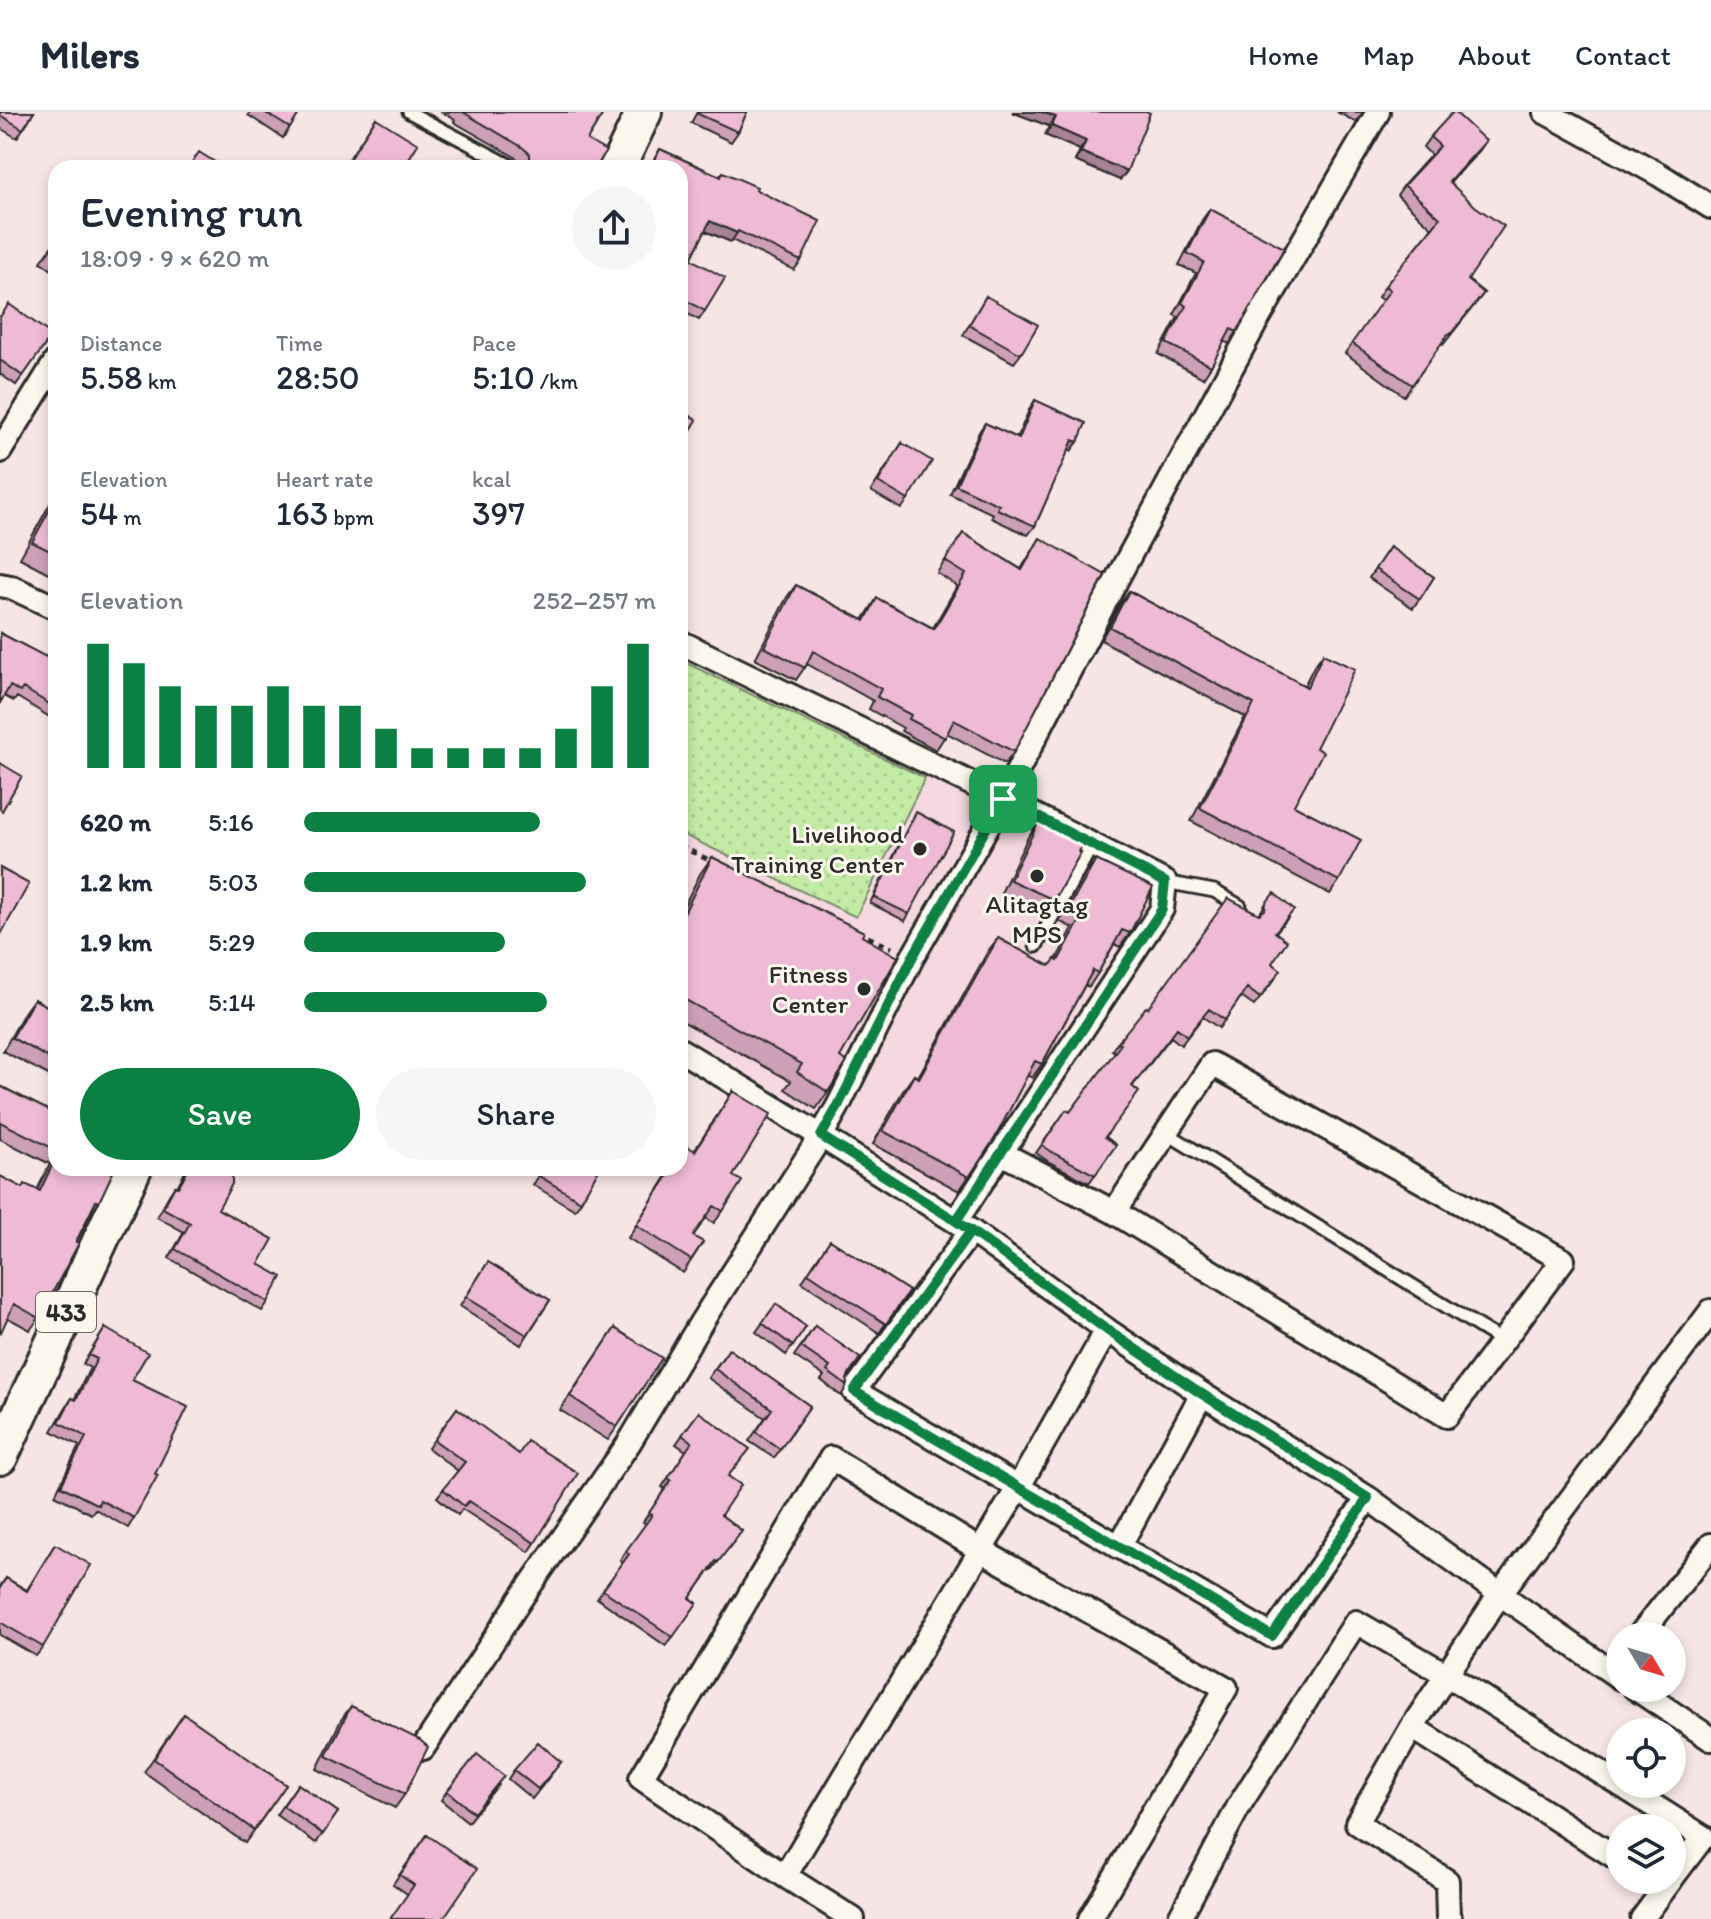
<!DOCTYPE html>
<meta charset="utf-8">
<style>
:root{--surface:#fff;--page:#f6f6f7;--text:#1f2937;--muted:#747a83;--line:#e0e1e3;--accent:#0b8043}
body{margin:0;font-family:Itim,sans-serif;background:var(--page);color:var(--text);height:100vh;display:flex;flex-direction:column;font-size:30px;white-space:nowrap}
*{box-sizing:border-box;margin:0}
p{font-size:26px;color:var(--muted)}
.icon{flex:none;width:44px;height:44px;fill:none;stroke:currentColor;stroke-width:2;stroke-linecap:round;stroke-linejoin:round}
.map{position:relative;flex:1;overflow:hidden}
.sheet{position:absolute;left:48px;top:48px;width:640px;height:1016px;display:flex;flex-direction:column;background:var(--surface);border-radius:24px;box-shadow:0 4px 12px #0003}
.sheet>*{flex:none}
.needle{width:52px;rotate:128deg}
.fabs{position:absolute;left:1606px;top:1510px;display:grid;gap:16px}
.fabs a{display:grid;place-items:center;width:80px;height:80px;border-radius:50%;background:var(--surface);box-shadow:0 4px 12px #0003;font-size:40px}
.pin{position:absolute;display:grid;place-items:center;width:68px;height:68px;color:#fff;margin:-34px;border-radius:16px;box-shadow:0 4px 12px #0006}
.round{display:grid;place-items:center;flex:none;width:84px;height:84px;border-radius:42px;background:var(--page)}
.summary{display:flex;align-items:center;justify-content:space-between;height:136px;padding:0 32px}
h1{font-size:44px;font-weight:600;line-height:60px}
.metrics{display:grid;grid-template-columns:repeat(3,1fr);gap:12px;height:136px;padding:8px 32px}
.metrics div{display:grid;align-content:center}
.metrics b{font-size:34px;font-weight:600}
.metrics small{font-size:22px;font-weight:400}
.metrics p{font-size:22px}
.chart{height:224px;padding:16px 32px}
.chart p{display:flex;justify-content:space-between}
.chart svg{width:100%;height:144px;margin-top:8px;stroke:var(--accent);stroke-width:6}
.cta{display:flex;gap:16px;margin-top:auto;padding:16px 32px}
.cta a{flex:1;height:92px;border-radius:48px;background:var(--accent);color:#fff;font-size:32px;font-weight:600;line-height:92px;text-align:center}
.cta a+a{background:var(--page);color:var(--text)}
ul{padding:0 32px;list-style:none;font-size:26px}
li{display:grid;grid-template-columns:128px 96px 1fr;align-items:center;height:60px}
li i{height:20px;border-radius:10px;background:var(--accent)}
header{display:flex;align-items:center;gap:48px;box-sizing:border-box;height:112px;padding:0 40px;background:var(--surface);border-bottom:2px solid var(--line)}
header strong{font-size:38px}
nav{display:flex;gap:44px;margin-inline-start:auto;font-size:28px}
.map>svg:first-child{display:block}
.built{fill:#f5d8e0}
.park{fill:url(#park-dots);stroke:#778b68;stroke-width:2}
.lines{fill:none;stroke-linecap:round;stroke-linejoin:round}
.service-casing{stroke:#2b2b2b;stroke-width:17}
.minor-casing{stroke:#2b2b2b;stroke-width:28}
.primary-casing{stroke:#2b2b2b;stroke-width:40}
.path{stroke:#2b2b2b;stroke-width:5;stroke-dasharray:6 6;stroke-linecap:butt}
.service{stroke:#fbf7ec;stroke-width:11}
.minor{stroke:#fbf7ec;stroke-width:22}
.primary{stroke:#fbf7ec;stroke-width:34}
.wall{fill:#cea0b7;stroke:#2b2b2b;stroke-width:2}
.shaded-wall{fill:#a78295;stroke:#2b2b2b;stroke-width:2}
.building{fill:#efbad5;stroke:#2b2b2b;stroke-width:2}
.route-casing{stroke:#fff;stroke-width:16}
.route{stroke:#0b8043;stroke-width:10}
.poi-dot{fill:#2b2b2b;stroke:#fbf7ec;stroke-width:3}
.labels{text-anchor:middle;dominant-baseline:central;stroke-width:6;stroke-linejoin:round;paint-order:stroke}
.shield{fill:#fbf7ec;stroke:#696865;stroke-width:2}
.shield-label{font-size:24px;font-weight:bold;fill:#2b2b2b}
.poi-label{font-size:26px;fill:#2b2b2b;stroke:#fbf7ec;text-anchor:end}
</style>
<header>
<strong>Milers</strong>
<nav><a>Home</a><a>Map</a><a>About</a><a>Contact</a></nav>
</header>
<div class="map">
<svg width="1711" height="1807" viewBox="0 0 1711 1807">
<defs>
<pattern id="park-dots" width="8" height="8" patternUnits="userSpaceOnUse" patternTransform="scale(2)"><rect width="8" height="8" fill="#c3eba6"/><path d="M2 2h.1M6 6h.1" fill="none" stroke="#a8ca8f" stroke-width="1.8" stroke-linecap="round"/></pattern>
</defs>
<rect width="100%" height="100%" fill="#f7e5e5"/>
<filter id="ink" filterUnits="userSpaceOnUse"><feTurbulence type="fractalNoise" baseFrequency=".0125" numOctaves="2"/><feDisplacementMap in="SourceGraphic" scale="16" xChannelSelector="R" yChannelSelector="G"/><feConvolveMatrix kernelMatrix="1 2 1 2 8 2 1 2 1" color-interpolation-filters="sRGB"/></filter>
<g filter="url(#ink)">
<path class="built" d="M 680,548 L 1143,769 L 1152,788 L 960,1092 L 680,921 Z"/>
<path class="park" d="M 680,548 L 925,666 L 856,805 L 680,721 Z"/>
<g class="lines">
<g class="service-casing">
<path id="service" d="M 409,0 L 515,56
M 1165,770 L 1214,779 L 1240,794
M 1036,834 L 1092,734
M 1165,1020 L 1502,1229"/>
</g>
<g class="minor-casing">
<path id="minor" d="M 1545,0 L 1658,62 L 1711,95
M 0,339 L 56,249
M 0,473 L 11,475 L 56,496
M 680,530 L 1003,687 L 1165,770 L 1162,797 L 956,1109
M 680,938 L 821,1024 L 971,1119 L 1107,1218 L 1202,1282 L 1368,1386 L 1500,1482 L 1620,1566
M 1001,1041 L 1114,1100 L 1447,1304 L 1563,1148 L 1212,952 L 1114,1100
M 971,1119 L 854,1279 L 1272,1524 L 1368,1386
M 1119,1435 L 1202,1282
M 1639,1524 L 1711,1433
M 1635,1576 L 1711,1627
M 1412,1615 L 1620,1748
M 423,1636 L 522,1485 L 629,1331 L 702,1209 L 821,1024 L 838,994 L 912,846 L 1003,687 L 1118,465 L 1255,212 L 1378,0
M 785,1764 L 1018,1376 L 1107,1218
M 853,1807 L 785,1764 L 641,1666 L 831,1346 L 980,1438 L 1226,1576 L 1090,1807
M 1179,1807 L 1240,1692 L 1356,1510 L 1447,1563 L 1703,1725 L 1672,1766
M 1450,1807 L 1448,1806 L 1447,1769 L 1357,1711 L 1412,1615 L 1500,1482 L 1711,1199
M 1642,1807 L 1671,1768"/>
</g>
<g class="primary-casing">
<path id="primary" d="M 617,56 L 644,0
M 0,1345 L 134,1056"/>
</g>
<path class="path" d="M 680,734 L 715,751
M 857,820 L 892,836"/>
<use href="#service" class="service"/>
<use href="#minor" class="minor"/>
<use href="#primary" class="primary"/>
</g>
<path class="wall" d="M 0,0 L 34,0 L 17,26 L 0,16 Z
M 250,0 L 300,0 L 283,26 L 248,3 Z
M 442,0 L 604,0 L 587,28 L 596,56 L 509,56 L 513,50 L 523,54 L 523,52 L 515,45 L 454,10 L 455,8 Z
M 697,0 L 747,0 L 738,20 L 731,30 L 691,11 Z
M 1012,0 L 1147,0 L 1127,59 L 1120,68 L 1075,49 L 1080,38 L 1045,23 L 1049,14 Z
M 1337,0 L 1363,0 L 1356,10 Z
M 376,6 L 403,56 L 343,56 Z
M 1430,25 L 1486,29 L 1479,39 L 1450,71 L 1468,168 L 1484,181 L 1443,233 L 1441,232 L 1404,284 L 1345,241 L 1383,189 L 1378,185 L 1385,174 L 1432,116 L 1397,83 L 1404,73 L 1431,43 L 1423,35 Z
M 660,37 L 720,64 L 723,60 L 756,78 L 801,149 L 794,158 L 732,128 L 731,130 L 705,119 L 691,147 L 705,199 L 699,208 L 680,198 L 680,56 L 649,56 Z
M 1210,97 L 1237,220 L 1229,232 L 1224,229 L 1211,254 L 1203,266 L 1158,242 L 1178,205 L 1174,203 L 1196,161 L 1179,153 L 1202,108 Z
M 56,128 L 56,161 L 41,150 Z
M 986,184 L 1021,242 L 1014,251 L 963,223 Z
M 0,205 L 52,223 L 16,273 L 0,262 Z
M 1035,288 L 1071,339 L 1068,338 L 1035,414 L 1028,423 L 991,406 L 993,402 L 950,382 L 979,320 L 985,311 L 1017,326 L 1029,298 Z
M 902,331 L 908,388 L 901,397 L 871,379 Z
M 56,381 L 56,465 L 20,446 Z
M 963,421 L 1021,457 L 1040,426 L 1014,640 L 1005,652 L 947,621 L 936,638 L 901,619 L 903,616 L 869,597 L 873,589 L 807,552 L 796,568 L 755,547 L 787,485 L 796,473 L 863,508 L 877,486 L 933,516 L 957,474 L 937,461 Z
M 1390,435 L 1434,465 L 1413,496 L 1369,466 Z
M 1129,479 L 1304,574 L 1314,554 L 1323,542 L 1316,636 L 1294,693 L 1339,769 L 1330,782 L 1191,709 L 1245,605 L 1101,528 L 1120,492 Z
M 0,521 L 45,545 L 56,544 L 56,602 L 53,607 L 17,585 L 14,589 L 4,584 Z
M 916,700 L 909,802 L 905,809 L 870,791 L 912,707 Z
M 1038,711 L 1054,788 L 1044,802 L 1001,781 L 1028,725 Z
M 712,745 L 862,824 L 840,945 L 828,980 L 816,997 L 785,977 L 791,969 L 680,908 L 680,802 L 700,762 Z
M 1096,748 L 1130,821 L 1120,835 L 1114,832 L 1098,861 L 1089,875 L 1085,873 L 1042,952 L 1032,966 L 1027,963 L 995,1026 L 959,1079 L 873,1032 L 904,977 L 914,963 L 918,965 L 988,839 L 998,826 L 1050,854 L 1055,847 L 1056,848 L 1073,816 L 1059,809 L 1086,761 Z
M 1266,791 L 1288,806 L 1276,820 L 1272,851 L 1275,867 L 1254,894 L 1241,885 L 1219,916 L 1203,905 L 1181,933 L 1171,925 L 1132,975 L 1106,1025 L 1116,1033 L 1089,1071 L 1049,1050 L 1036,1041 L 1066,998 L 1070,1000 L 1115,940 L 1112,938 L 1118,930 L 1148,896 L 1260,801 Z
M 34,887 L 56,899 L 56,967 L 3,939 L 25,899 Z
M 0,974 L 56,1002 L 56,1056 L 99,1090 L 90,1102 L 39,1206 L 30,1218 L 8,1206 L 23,1076 L 37,1078 L 50,1052 L 0,1027 Z
M 733,979 L 733,1064 L 723,1099 L 714,1111 L 706,1106 L 693,1124 L 703,1130 L 683,1161 L 628,1126 L 672,1056 L 680,1056 L 694,1039 Z
M 187,1056 L 219,1056 L 218,1097 L 259,1152 L 268,1190 L 262,1199 L 169,1146 L 184,1120 L 157,1105 L 169,1083 L 175,1074 L 177,1075 Z
M 543,1056 L 598,1056 L 581,1089 L 575,1098 L 533,1073 Z
M 830,1128 L 909,1179 L 879,1221 L 802,1170 Z
M 488,1150 L 550,1188 L 521,1233 L 460,1194 Z
M 776,1192 L 806,1215 L 786,1243 L 756,1220 Z
M 815,1214 L 848,1263 L 847,1268 L 847,1274 L 841,1284 L 821,1268 L 824,1264 L 794,1244 Z
M 105,1216 L 132,1268 L 155,1362 L 134,1406 L 128,1416 L 95,1397 L 91,1402 L 55,1383 L 79,1334 L 52,1319 L 66,1295 L 72,1286 L 74,1288 L 90,1256 L 83,1252 Z
M 615,1216 L 617,1315 L 608,1328 L 560,1298 Z
M 729,1237 L 810,1294 L 774,1346 L 749,1329 L 765,1306 L 708,1266 Z
M 457,1296 L 535,1431 L 529,1440 L 462,1397 L 458,1403 L 437,1385 L 458,1359 L 428,1336 Z
M 699,1300 L 729,1364 L 721,1403 L 742,1419 L 711,1459 L 710,1458 L 690,1486 L 697,1491 L 666,1534 L 597,1486 L 623,1451 L 620,1448 L 646,1412 L 643,1410 L 665,1377 L 662,1375 L 686,1339 L 676,1332 Z
M 55,1432 L 43,1535 L 36,1544 L 0,1523 L 0,1474 L 6,1466 L 27,1478 Z
M 351,1594 L 405,1682 L 395,1696 L 317,1657 L 341,1608 Z
M 184,1602 L 286,1673 L 245,1731 L 144,1660 Z
M 561,1650 L 532,1687 L 508,1667 L 514,1658 Z
M 298,1672 L 338,1700 L 316,1731 L 276,1703 Z
M 498,1673 L 468,1710 L 441,1688 L 447,1679 Z
M 427,1723 L 443,1807 L 393,1772 Z"/>
<path class="shaded-wall" d="M 1012,0 L 1042,0 L 1056,5 L 1049,14 Z
M 1052,14 L 1086,29 L 1080,38 L 1045,23 Z
M 1486,29 L 1479,39 L 1441,80 L 1449,70 Z
M 1081,40 L 1127,59 L 1120,68 L 1075,49 Z
M 710,109 L 737,121 L 731,130 L 703,118 Z
M 1073,328 L 1078,330 L 1071,339 L 1066,337 Z"/>
<path class="building" d="M 0,0 L 34,0 L 23,17 L 0,3 Z
M 264,0 L 300,0 L 290,16 Z
M 463,0 L 604,0 L 587,28 L 606,39 L 596,56 L 510,56 L 513,50 L 522,54 L 526,53 L 530,49 L 530,42 L 522,35 Z
M 699,0 L 747,0 L 738,20 L 698,2 Z
M 1042,0 L 1147,0 L 1150,1 L 1127,59 L 1081,40 L 1086,29 L 1052,14 L 1056,5 Z
M 1453,0 L 1455,0 L 1486,29 L 1449,70 L 1476,95 L 1504,114 L 1468,168 L 1484,181 L 1450,223 L 1448,222 L 1412,273 L 1352,231 L 1390,178 L 1385,174 L 1440,106 L 1404,73 L 1440,34 L 1430,25 Z
M 376,6 L 418,32 L 403,56 L 358,56 L 348,49 Z
M 660,37 L 721,65 L 723,60 L 757,75 L 756,78 L 820,109 L 801,149 L 738,119 L 737,121 L 710,109 L 691,147 L 725,166 L 705,199 L 680,185 L 680,56 L 651,56 Z
M 199,40 L 224,56 L 188,56 Z
M 1210,97 L 1284,136 L 1237,220 L 1231,217 L 1211,254 L 1166,231 L 1186,194 L 1182,191 L 1204,150 L 1187,141 Z
M 56,128 L 56,141 L 50,137 Z
M 986,184 L 1038,213 L 1021,242 L 969,213 Z
M 9,192 L 52,223 L 23,264 L 0,248 L 0,205 Z
M 1035,288 L 1086,311 L 1078,330 L 1073,328 L 1035,414 L 997,397 L 999,393 L 956,373 L 985,311 L 1019,327 Z
M 680,297 L 697,308 L 680,336 Z
M 902,331 L 932,349 L 908,388 L 878,370 Z
M 56,386 L 56,442 L 32,430 Z
M 963,421 L 1022,458 L 1040,426 L 1105,463 L 1014,640 L 954,608 L 945,626 L 909,607 L 911,603 L 877,585 L 881,577 L 813,539 L 805,556 L 764,535 L 796,473 L 865,509 L 877,486 L 934,517 L 966,462 L 945,449 Z
M 1390,435 L 1434,465 L 1420,487 L 1375,457 Z
M 1129,479 L 1307,575 L 1323,542 L 1355,557 L 1316,636 L 1323,640 L 1294,693 L 1361,728 L 1339,769 L 1200,696 L 1254,592 L 1110,515 Z
M 0,521 L 46,545 L 49,540 L 56,544 L 56,596 L 23,576 L 20,580 L 10,574 L 0,591 Z
M 0,651 L 22,664 L 2,699 L 0,697 Z
M 916,700 L 954,720 L 909,802 L 874,785 Z
M 1038,711 L 1082,733 L 1079,740 L 1081,740 L 1054,788 L 1010,768 Z
M 712,745 L 864,820 L 862,824 L 898,845 L 840,945 L 847,950 L 828,980 L 797,960 L 802,952 L 680,885 L 680,809 Z
M 1096,748 L 1153,775 L 1130,821 L 1122,818 L 1098,861 L 1093,858 L 1042,952 L 1035,949 L 995,1026 L 969,1065 L 883,1019 L 914,963 L 919,966 L 998,826 L 1050,854 L 1055,847 L 1058,849 L 1083,803 L 1069,796 Z
M 0,756 L 29,772 L 0,824 Z
M 1274,781 L 1294,798 L 1275,820 L 1287,829 L 1272,851 L 1281,858 L 1260,886 L 1247,876 L 1225,908 L 1209,897 L 1187,924 L 1177,916 L 1132,974 L 1139,980 L 1105,1025 L 1116,1033 L 1095,1063 L 1055,1042 L 1042,1033 L 1066,998 L 1070,1000 L 1121,932 L 1118,930 L 1146,895 L 1148,896 L 1228,786 L 1259,802 L 1265,798 L 1266,791 Z
M 34,887 L 56,899 L 56,950 L 12,926 Z
M 0,974 L 56,1002 L 56,1038 L 0,1010 Z
M 733,979 L 771,1002 L 733,1064 L 742,1069 L 723,1099 L 714,1094 L 693,1124 L 703,1130 L 691,1148 L 636,1113 L 673,1056 L 680,1056 L 680,1045 L 687,1034 L 695,1039 Z
M 56,1045 L 56,1056 L 115,1056 L 99,1090 L 96,1089 L 76,1130 L 79,1131 L 39,1206 L 14,1192 L 0,1222 L 0,1064 L 23,1076 L 25,1072 L 40,1079 Z
M 189,1056 L 219,1056 L 232,1063 L 232,1072 L 218,1097 L 273,1127 L 259,1152 L 282,1165 L 268,1190 L 175,1137 L 190,1111 L 163,1096 L 175,1074 L 178,1075 Z
M 544,1056 L 598,1056 L 599,1057 L 581,1089 L 539,1064 Z
M 830,1128 L 909,1179 L 886,1212 L 808,1161 Z
M 488,1150 L 550,1188 L 527,1223 L 466,1185 Z
M 776,1192 L 806,1215 L 793,1234 L 762,1211 Z
M 815,1214 L 860,1246 L 849,1262 L 847,1268 L 847,1274 L 827,1259 L 830,1255 L 801,1235 Z
M 105,1216 L 148,1241 L 132,1268 L 188,1295 L 155,1362 L 158,1363 L 134,1406 L 100,1388 L 98,1393 L 61,1374 L 86,1325 L 59,1310 L 72,1286 L 76,1288 L 97,1247 L 89,1243 Z
M 615,1216 L 662,1246 L 617,1315 L 570,1284 Z
M 729,1237 L 810,1294 L 780,1337 L 756,1320 L 772,1297 L 715,1257 Z
M 457,1296 L 519,1342 L 527,1329 L 578,1361 L 535,1431 L 469,1389 L 464,1394 L 443,1377 L 465,1350 L 434,1328 Z
M 699,1300 L 750,1337 L 728,1364 L 741,1373 L 721,1403 L 742,1419 L 718,1450 L 716,1449 L 690,1486 L 697,1491 L 673,1525 L 603,1478 L 629,1442 L 626,1439 L 652,1403 L 649,1401 L 671,1368 L 668,1366 L 692,1330 L 682,1323 Z
M 55,1432 L 91,1453 L 43,1535 L 0,1510 L 0,1476 L 6,1466 L 27,1479 Z
M 351,1594 L 420,1628 L 428,1635 L 405,1682 L 326,1644 Z
M 184,1602 L 286,1673 L 254,1718 L 154,1647 Z
M 538,1630 L 561,1650 L 538,1677 L 514,1658 Z
M 477,1642 L 504,1664 L 474,1701 L 447,1679 Z
M 298,1672 L 338,1700 L 323,1722 L 283,1694 Z
M 427,1723 L 477,1757 L 443,1807 L 390,1807 L 414,1773 L 400,1763 Z"/>
</g>
<g class="lines" filter="url(#ink)">
<g class="route-casing">
<path id="route" d="M 1003,687 L 912,846 L 838,994 L 821,1024 L 956,1109 L 971,1119 L 1107,1218 L 1202,1282 L 1368,1386 L 1272,1524 L 854,1279 L 971,1119 L 956,1109 L 1162,797 L 1165,770 L 1003,687"/>
</g>
<use href="#route" class="route"/>
</g>
<g class="poi-dot">
<circle cx="920" cy="737" r="8"/>
<circle cx="1037" cy="764" r="8"/>
<circle cx="864" cy="877" r="8"/>
</g>
<g class="labels">
<rect class="shield" x="36" y="1180" width="60" height="40" rx="6"/>
<g class="shield-label">
<text x="66" y="1200">433</text>
</g>
<g class="poi-label">
<text x="904" y="722">Livelihood<tspan x="904" dy="30">Training Center</tspan></text>
<text x="1037" y="792" text-anchor="middle">Alitagtag<tspan x="1037" dy="30">MPS</tspan></text>
<text x="848" y="862">Fitness<tspan x="848" dy="30">Center</tspan></text>
</g>
</g>
</svg>
<div class="fabs">
<a><svg class="needle" viewBox="-14 -14 28 28"><path d="M0-13l5 13h-10z" fill="#e53935"/><path d="M0 13l5-13h-10z" fill="#747a83"/></svg></a>
<a><svg class="icon" aria-label="locate" viewBox="0 0 24 24"><circle cx="12" cy="12" r="6"/><path d="M12 2v4M12 18v4M2 12h4M18 12h4"/></svg></a>
<a><svg class="icon" aria-label="layers" viewBox="0 0 24 24"><path d="M12 4l9 5-9 5-9-5zM3 14l9 5 9-5"/></svg></a>
</div>
<div class="pin" style="left:1003px;top:687px;background:#1e9e55"><svg class="icon" aria-label="arrive" viewBox="0 0 24 24"><path d="M6 21V4h12l-3 4 3 4H6"/></svg></div>
<section class="sheet">
<div class="summary"><div><h1>Evening run</h1><p>18:09 · 9 × 620 m</p></div><a class="round"><svg class="icon" aria-label="share" viewBox="0 0 24 24"><path d="M12 15V3M7 8l5-5 5 5M5 13v7h14v-7"/></svg></a></div>
<div class="metrics">
<div><p>Distance</p><b>5.58<small> km</small></b></div>
<div><p>Time</p><b>28:50</b></div>
<div><p>Pace</p><b>5:10<small> /km</small></b></div>
</div>
<div class="metrics">
<div><p>Elevation</p><b>54<small> m</small></b></div>
<div><p>Heart rate</p><b>163<small> bpm</small></b></div>
<div><p>kcal</p><b>397</b></div>
</div>
<div class="chart"><p><span>Elevation</span>252–257 m</p>
<svg viewBox="0 0 160 44" preserveAspectRatio="none"><path d="M5 44V6M15 44V12M25 44V19M35 44V25M45 44V25M55 44V19M65 44V25M75 44V25M85 44V32M95 44V38M105 44V38M115 44V38M125 44V38M135 44V32M145 44V19M155 44V6"/></svg>
</div>
<ul>
<li><b>620 m</b>5:16<i style="width:67%"></i></li>
<li><b>1.2 km</b>5:03<i style="width:80%"></i></li>
<li><b>1.9 km</b>5:29<i style="width:57%"></i></li>
<li><b>2.5 km</b>5:14<i style="width:69%"></i></li>
</ul>
<div class="cta"><a>Save</a><a>Share</a></div>
</section>
</div>
